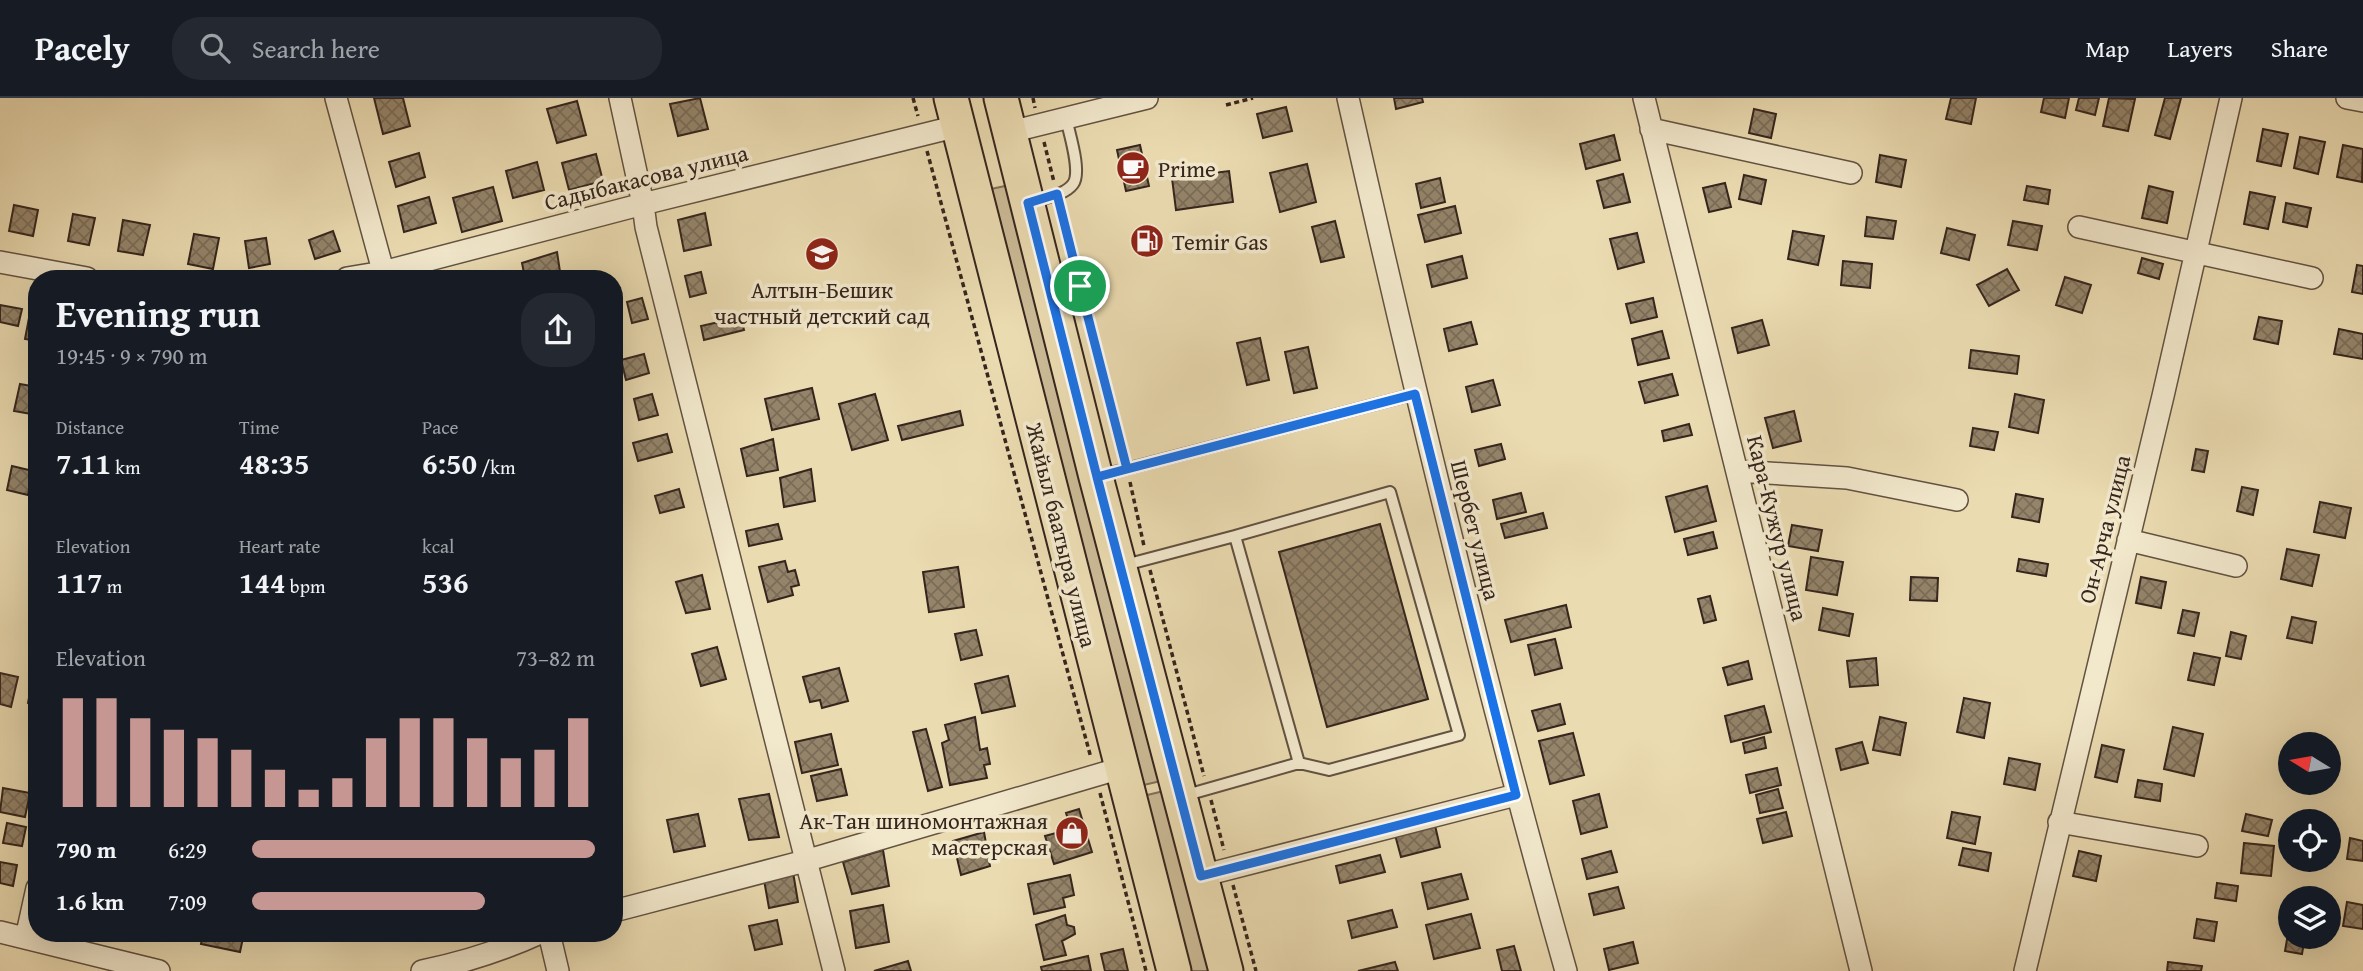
<!DOCTYPE html>
<meta charset="utf-8">
<style>
:root{--surface:#171b24;--page:#242831;--text:#f1f3f6;--muted:#9ea1a6;--line:#363941;--accent:#c59692}
body{margin:0;font-family:"Gentium Book Plus",serif;background:var(--page);color:var(--text);height:100vh;display:flex;flex-direction:column;font-size:26px;white-space:nowrap}
*{box-sizing:border-box;margin:0}
p{font-size:23px;color:var(--muted)}
.icon{flex:none;width:38px;height:38px;fill:none;stroke:currentColor;stroke-width:2;stroke-linecap:round;stroke-linejoin:round}
.map{position:relative;flex:1;overflow:hidden}
.panel{position:absolute;left:28px;top:172px;width:595px;height:672px;display:flex;flex-direction:column;background:var(--surface);border-radius:28px;box-shadow:0 7px 28px #0002}
.panel>*{flex:none}
.needle{width:46px;rotate:281deg}
.tools{position:absolute;left:2278px;top:634px;display:grid;gap:14px}
.tools a{display:grid;place-items:center;width:63px;height:63px;border-radius:50%;background:var(--surface);box-shadow:0 7px 28px #0002;font-size:35px}
.pin{position:absolute;display:grid;place-items:center;width:60px;height:60px;color:#fff;margin:-30px;border:4px solid #fff;border-radius:50%;box-shadow:0 2px 7px #0007}
.round{display:grid;place-items:center;flex:none;width:74px;height:74px;border-radius:28px;background:var(--page)}
.head{display:flex;align-items:center;justify-content:space-between;height:119px;padding:0 28px}
h1{font-size:38px;font-weight:700;line-height:52px}
.metrics{display:grid;grid-template-columns:repeat(3,1fr);gap:10px;height:119px;padding:7px 28px}
.metrics div{display:grid;align-content:center}
.metrics b{font-size:30px;font-weight:700}
.metrics small{font-size:19px;font-weight:400}
.metrics p{font-size:19px}
.chart{height:196px;padding:14px 28px}
.chart p{display:flex;justify-content:space-between}
.chart svg{width:100%;height:126px;margin-top:7px;stroke:var(--accent);stroke-width:6}
ul{padding:0 28px;list-style:none;font-size:23px}
li{display:grid;grid-template-columns:112px 84px 1fr;align-items:center;height:52px}
li i{height:18px;border-radius:9px;background:var(--accent)}
header{display:flex;align-items:center;gap:42px;box-sizing:border-box;height:98px;padding:0 35px;background:var(--surface);border-bottom:2px solid var(--line)}
header strong{font-size:33px}
nav{display:flex;gap:38px;margin-inline-start:auto;font-size:24px}
.search{width:490px;height:63px;background:var(--page);display:flex;align-items:center;gap:18px;box-sizing:border-box;padding:0 24px;border-radius:28px;color:var(--muted);font-size:26px}
.map>svg:first-child{display:block}
.grass{fill:#ccbc98;stroke:#80705a;stroke-width:2}
.building{fill:url(#building-cross-hatch);stroke:#35251d;stroke-width:2}
.lines{fill:none;stroke-linecap:round;stroke-linejoin:round}
.service-casing{stroke:#625242;stroke-width:14}
.minor-casing{stroke:#625242;stroke-width:24}
.primary-casing{stroke:#35251d;stroke-width:37}
.path{stroke:#35251d;stroke-width:3.5;stroke-dasharray:5 3.5;stroke-linecap:butt}
.service{stroke:#f2e8cc;stroke-width:10}
.minor{stroke:#f2e8cc;stroke-width:21}
.primary{stroke:#ebdbb1;stroke-width:33}
.route-casing{stroke:#fff;stroke-width:14}
.route{stroke:#1a73e8;stroke-width:9}
.labels{text-anchor:middle;dominant-baseline:central;stroke-width:7;stroke-linejoin:round;paint-order:stroke}
.poi-label{font-size:23px;fill:#35251d;stroke:#f2e8cc;text-anchor:start}
.street-label{font-size:23px;fill:#35251d;stroke:#f2e8cc}
</style>
<header>
<strong>Pacely</strong>
<div class="search"><svg class="icon" aria-label="search" viewBox="0 0 24 24"><circle cx="10" cy="10" r="6"/><path d="M15 15l6 6"/></svg>Search here</div>
<nav><a>Map</a><a>Layers</a><a>Share</a></nav>
</header>
<div class="map">
<svg width="2363" height="873" viewBox="0 0 2363 873">
<defs>
<pattern id="building-cross-hatch" width="8" height="8" patternUnits="userSpaceOnUse" patternTransform="scale(1.75)"><rect width="8" height="8" fill="#94846a"/><path d="M0 0l8 8M0 8l8-8" fill="none" stroke="#7a6c57"/></pattern>
</defs>
<rect width="100%" height="100%" fill="#ebdbb1"/>
<filter id="stains"><feTurbulence type="fractalNoise" baseFrequency=".00286" numOctaves="4"/><feColorMatrix values="0 0 0 0 .2 0 0 0 0 .09 0 0 0 0 .02 0 0 0 .5 -.17"/></filter>
<radialGradient id="worn" r=".72"><stop offset=".6" stop-color="#630" stop-opacity="0"/><stop offset="1" stop-color="#630" stop-opacity=".3"/></radialGradient>
<path class="grass" d="M 1010,87 L 1161,683 L 1139,688 L 986,92 Z
M 1164,693 L 1211,873 L 1188,873 L 1143,698 Z"/>
<path class="building" d="M 374,0 L 403,0 L 410,28 L 383,36 Z
M 700,0 L 708,31 L 678,38 L 670,6 Z
M 1394,0 L 1422,0 L 1423,4 L 1396,11 Z
M 1951,0 L 1976,0 L 1971,26 L 1946,21 Z
M 2044,0 L 2069,0 L 2065,20 L 2041,14 Z
M 2079,0 L 2099,0 L 2095,17 L 2076,12 Z
M 2109,0 L 2135,1 L 2128,33 L 2103,28 Z
M 2165,0 L 2181,0 L 2170,41 L 2155,37 Z
M 577,3 L 586,37 L 557,45 L 547,11 Z
M 1286,9 L 1292,33 L 1263,40 L 1257,16 Z
M 1754,11 L 1776,16 L 1771,40 L 1749,35 Z
M 2263,31 L 2288,36 L 2281,68 L 2257,63 Z
M 1614,37 L 1620,62 L 1586,71 L 1580,46 Z
M 2300,39 L 2325,44 L 2318,76 L 2294,70 Z
M 1140,47 L 1149,88 L 1126,93 L 1117,52 Z
M 2343,47 L 2363,51 L 2362,84 L 2337,79 Z
M 419,55 L 425,79 L 396,89 L 389,64 Z
M 596,56 L 603,83 L 569,92 L 562,65 Z
M 1880,57 L 1906,62 L 1901,89 L 1876,84 Z
M 537,64 L 544,92 L 513,100 L 506,73 Z
M 1307,66 L 1316,104 L 1280,114 L 1270,75 Z
M 1229,73 L 1233,104 L 1176,112 L 1172,80 Z
M 1623,76 L 1630,104 L 1604,110 L 1597,83 Z
M 1744,77 L 1766,82 L 1761,106 L 1739,101 Z
M 1440,80 L 1445,104 L 1421,110 L 1416,86 Z
M 1725,85 L 1731,109 L 1709,114 L 1703,90 Z
M 2027,88 L 2050,92 L 2048,106 L 2024,102 Z
M 2149,88 L 2173,94 L 2167,125 L 2142,120 Z
M 493,89 L 502,123 L 462,134 L 453,100 Z
M 2250,94 L 2275,99 L 2268,131 L 2244,126 Z
M 429,99 L 436,125 L 404,134 L 398,108 Z
M 2286,105 L 2311,110 L 2307,129 L 2283,124 Z
M 14,107 L 38,112 L 33,138 L 9,133 Z
M 1455,108 L 1461,135 L 1425,144 L 1418,117 Z
M 705,115 L 711,147 L 684,153 L 678,122 Z
M 73,116 L 95,120 L 89,147 L 68,143 Z
M 1867,119 L 1896,123 L 1893,141 L 1865,138 Z
M 123,122 L 150,127 L 143,157 L 118,153 Z
M 1335,123 L 1344,159 L 1321,164 L 1312,129 Z
M 2013,123 L 2042,128 L 2037,152 L 2008,147 Z
M 1947,130 L 1975,137 L 1969,162 L 1941,155 Z
M 333,133 L 340,153 L 315,161 L 309,142 Z
M 1793,133 L 1824,138 L 1818,167 L 1788,161 Z
M 1637,135 L 1644,164 L 1618,171 L 1610,141 Z
M 194,136 L 219,140 L 213,171 L 188,166 Z
M 266,140 L 270,166 L 249,170 L 245,143 Z
M 557,154 L 561,180 L 525,180 L 522,165 Z
M 1462,158 L 1467,180 L 1432,189 L 1427,167 Z
M 2142,160 L 2163,166 L 2159,181 L 2138,175 Z
M 1843,163 L 1872,166 L 1870,190 L 1841,187 Z
M 2357,167 L 2363,168 L 2363,196 L 2352,194 Z
M 2007,171 L 2019,192 L 1989,208 L 1977,187 Z
M 701,174 L 706,195 L 690,199 L 685,178 Z
M 2065,179 L 2091,187 L 2082,215 L 2056,207 Z
M 33,199 L 37,199 L 37,243 L 25,241 Z
M 642,200 L 648,221 L 632,225 L 627,204 Z
M 1653,200 L 1657,219 L 1631,225 L 1626,206 Z
M 0,207 L 22,211 L 18,228 L 0,224 Z
M 741,219 L 744,232 L 704,242 L 701,228 Z
M 2259,219 L 2282,223 L 2278,246 L 2254,241 Z
M 1762,222 L 1769,247 L 1738,255 L 1732,230 Z
M 1471,224 L 1477,246 L 1449,253 L 1444,231 Z
M 2339,231 L 2363,236 L 2363,261 L 2334,256 Z
M 1662,233 L 1669,260 L 1638,267 L 1632,241 Z
M 1260,240 L 1269,282 L 1247,287 L 1237,245 Z
M 1308,249 L 1317,290 L 1294,295 L 1285,254 Z
M 1971,252 L 2019,258 L 2017,276 L 1969,270 Z
M 644,256 L 649,275 L 626,282 L 621,262 Z
M 1672,276 L 1678,297 L 1645,305 L 1639,284 Z
M 1493,282 L 1500,307 L 1472,314 L 1466,289 Z
M 20,286 L 37,289 L 37,317 L 14,313 Z
M 812,290 L 819,321 L 772,332 L 765,301 Z
M 652,296 L 658,317 L 639,322 L 634,301 Z
M 875,296 L 888,342 L 852,352 L 839,306 Z
M 2015,296 L 2044,302 L 2038,335 L 2009,329 Z
M 960,313 L 963,327 L 902,342 L 898,328 Z
M 1794,313 L 1801,343 L 1773,350 L 1765,320 Z
M 1689,326 L 1692,337 L 1664,343 L 1662,333 Z
M 1973,330 L 1998,334 L 1994,352 L 1970,348 Z
M 667,336 L 672,354 L 638,363 L 633,345 Z
M 773,341 L 778,372 L 747,378 L 741,351 Z
M 1501,346 L 1505,361 L 1479,368 L 1475,352 Z
M 2196,351 L 2208,353 L 2204,374 L 2192,372 Z
M 12,368 L 33,373 L 28,397 L 7,392 Z
M 811,371 L 815,403 L 784,409 L 780,380 Z
M 1707,388 L 1716,423 L 1675,434 L 1666,399 Z
M 2242,389 L 2258,392 L 2253,417 L 2237,413 Z
M 679,391 L 684,409 L 660,415 L 655,398 Z
M 1521,395 L 1526,414 L 1497,421 L 1493,402 Z
M 2016,396 L 2043,401 L 2039,424 L 2012,419 Z
M 2320,404 L 2351,410 L 2345,440 L 2314,434 Z
M 1543,415 L 1547,430 L 1505,440 L 1501,426 Z
M 778,426 L 782,441 L 749,448 L 746,433 Z
M 1380,426 L 1428,601 L 1327,629 L 1279,454 Z
M 1792,427 L 1822,432 L 1818,453 L 1788,448 Z
M 1713,434 L 1717,450 L 1688,457 L 1684,441 Z
M 2287,451 L 2319,457 L 2312,488 L 2281,481 Z
M 1811,459 L 1843,464 L 1837,497 L 1806,492 Z
M 2019,461 L 2048,466 L 2046,478 L 2017,473 Z
M 785,463 L 788,474 L 795,472 L 799,487 L 791,489 L 793,497 L 768,504 L 759,469 Z
M 958,469 L 964,509 L 929,514 L 923,474 Z
M 702,477 L 710,511 L 686,515 L 676,484 Z
M 1911,479 L 1938,480 L 1937,503 L 1910,502 Z
M 2141,479 L 2166,484 L 2161,510 L 2136,505 Z
M 1710,498 L 1716,522 L 1704,525 L 1698,501 Z
M 1566,507 L 1571,529 L 1511,544 L 1505,522 Z
M 1823,510 L 1853,516 L 1849,538 L 1819,532 Z
M 2183,512 L 2199,515 L 2194,538 L 2178,535 Z
M 2292,519 L 2316,524 L 2312,545 L 2287,540 Z
M 976,532 L 982,557 L 961,562 L 955,536 Z
M 2231,534 L 2246,538 L 2241,561 L 2226,558 Z
M 1555,541 L 1562,570 L 1535,577 L 1528,547 Z
M 717,549 L 726,581 L 701,588 L 692,556 Z
M 2194,555 L 2220,560 L 2214,587 L 2188,582 Z
M 1876,560 L 1878,587 L 1850,589 L 1847,563 Z
M 1748,563 L 1752,581 L 1728,587 L 1723,570 Z
M 839,570 L 848,603 L 822,610 L 820,602 L 810,604 L 803,579 Z
M 0,575 L 18,579 L 11,609 L 0,606 Z
M 1008,578 L 1015,608 L 982,615 L 975,586 Z
M 32,585 L 37,586 L 37,606 L 28,605 Z
M 1964,600 L 1990,605 L 1984,640 L 1957,634 Z
M 1560,606 L 1565,626 L 1538,633 L 1532,613 Z
M 1764,608 L 1771,634 L 1731,644 L 1725,618 Z
M 975,619 L 980,652 L 987,650 L 990,666 L 984,667 L 987,680 L 950,687 L 942,645 L 949,642 L 945,627 Z
M 1880,619 L 1906,625 L 1900,657 L 1873,652 Z
M 2173,629 L 2203,636 L 2194,678 L 2164,671 Z
M 926,631 L 942,689 L 928,693 L 913,634 Z
M 1573,635 L 1584,677 L 1550,686 L 1539,643 Z
M 831,636 L 838,667 L 802,675 L 795,644 Z
M 1764,639 L 1766,650 L 1745,655 L 1743,645 Z
M 1862,644 L 1868,665 L 1841,672 L 1836,651 Z
M 2102,647 L 2124,652 L 2117,684 L 2095,679 Z
M 2009,660 L 2040,666 L 2035,692 L 2004,686 Z
M 1777,670 L 1781,687 L 1750,695 L 1746,677 Z
M 841,671 L 847,697 L 817,703 L 811,678 Z
M 2138,682 L 2162,686 L 2160,703 L 2135,699 Z
M 3,690 L 30,695 L 25,719 L 0,714 Z
M 1778,691 L 1783,710 L 1760,715 L 1756,697 Z
M 769,696 L 779,739 L 749,742 L 739,701 Z
M 1599,696 L 1607,729 L 1581,736 L 1573,703 Z
M 1079,711 L 1092,754 L 1054,766 L 1045,738 L 1071,731 L 1066,715 Z
M 1786,714 L 1792,738 L 1763,745 L 1757,721 Z
M 1952,714 L 1980,719 L 1975,746 L 1947,740 Z
M 698,716 L 705,748 L 674,754 L 667,722 Z
M 2246,716 L 2272,722 L 2268,738 L 2242,733 Z
M 1434,723 L 1440,749 L 1401,759 L 1394,733 Z
M 7,725 L 26,729 L 22,748 L 3,745 Z
M 984,734 L 990,768 L 961,777 L 953,743 Z
M 2350,740 L 2363,743 L 2363,763 L 2347,761 Z
M 2244,745 L 2274,748 L 2271,778 L 2241,775 Z
M 1963,750 L 1991,755 L 1988,773 L 1959,767 Z
M 883,752 L 889,788 L 852,796 L 843,764 Z
M 1611,753 L 1617,774 L 1587,781 L 1582,761 Z
M 2079,753 L 2101,758 L 2096,783 L 2073,778 Z
M 1380,757 L 1385,774 L 1340,785 L 1336,768 Z
M 0,764 L 17,767 L 13,788 L 0,785 Z
M 793,774 L 798,804 L 769,810 L 764,782 Z
M 1461,776 L 1468,801 L 1428,811 L 1422,785 Z
M 1070,777 L 1074,797 L 1063,800 L 1065,809 L 1034,816 L 1028,786 Z
M 2217,785 L 2238,788 L 2236,803 L 2215,800 Z
M 1618,789 L 1624,810 L 1594,817 L 1589,796 Z
M 2347,804 L 2363,807 L 2363,831 L 2343,828 Z
M 883,807 L 889,844 L 856,850 L 850,813 Z
M 1392,812 L 1397,829 L 1352,840 L 1348,823 Z
M 1471,816 L 1480,850 L 1434,861 L 1426,827 Z
M 1065,817 L 1067,827 L 1074,829 L 1075,836 L 1062,843 L 1066,857 L 1044,862 L 1036,827 Z
M 2197,821 L 2217,824 L 2214,843 L 2194,840 Z
M 777,822 L 782,846 L 755,852 L 749,828 Z
M 2290,824 L 2291,838 L 2305,838 L 2302,856 L 2285,853 Z
M 203,835 L 244,835 L 240,854 L 201,846 Z
M 1633,844 L 1638,865 L 1609,872 L 1604,851 Z
M 1514,848 L 1521,873 L 1502,873 L 1497,852 Z
M 1123,851 L 1128,873 L 1105,873 L 1101,856 Z
M 1088,858 L 1091,873 L 1042,873 L 1041,869 Z
M 908,863 L 911,873 L 874,873 Z
M 1395,864 L 1398,873 L 1358,873 Z
M 2168,864 L 2202,868 L 2201,873 L 2167,873 Z"/>
<g class="lines">
<g class="service-casing">
<path id="service" d="M 1032,104 C 1045,100 1065,97 1073,86 C 1082,74 1069,35 1066,20
M 1099,378 L 1415,296
M 1235,438 L 1390,394 L 1459,637 L 1329,672 L 1299,665
M 1125,467 L 1235,438 L 1299,665 L 1183,698"/>
</g>
<g class="minor-casing">
<path id="minor" d="M 336,0 L 385,180
M 620,0 L 643,106 L 646,129 L 834,873
M 1348,0 C 1414,293 1484,584 1566,873
M 1644,0 L 1861,873
M 2347,0 L 2363,3
M 1651,31 L 1851,75
M 1010,34 L 1147,0
M 2079,129 L 2312,180
M 0,164 L 87,180
M 347,180 L 383,174 L 643,106 L 958,28
M 1737,373 L 1847,380 L 1957,402
M 2128,442 L 2236,468
M 2059,724 L 2197,748
M 1201,778 L 1516,697
M 614,813 L 805,763 L 1121,670
M 0,834 L 159,873
M 549,835 L 558,873
M 26,840 L 37,790
M 422,873 C 462,865 503,852 540,835
M 2025,873 L 2163,298 L 2231,0"/>
</g>
<g class="primary-casing">
<path id="primary" d="M 951,0 L 1174,873
M 1001,0 L 1096,379 L 1226,873"/>
</g>
<path class="path" d="M 913,0 L 918,18
M 1033,0 L 1035,10
M 1226,7 L 1253,0
M 1044,44 L 1054,84
M 927,53 L 1091,660
M 1060,109 L 1124,359
M 1130,384 L 1144,448
M 1150,472 L 1204,678
M 1100,695 L 1146,873
M 1211,702 L 1224,752
M 1233,787 L 1256,873"/>
<use href="#service" class="service"/>
<use href="#minor" class="minor"/>
<use href="#primary" class="primary"/>
</g>
<g class="lines">
<g class="route-casing">
<path id="route" d="M 1080,188 L 1127,371 L 1097,379 L 1201,778 L 1516,697 L 1415,296 L 1127,371 L 1097,379 L 1028,105 L 1057,96 L 1080,188"/>
</g>
<use href="#route" class="route"/>
</g>
<defs>
<g id="cafe-disc" transform="scale(1.75)"><circle r="9.5" fill="#8f2418" stroke="#f2e8cc"/><path d="M-5.5-4.5H6V0H3Q3 3.5 0 3.5H-2.5Q-5.5 3.5-5.5 0ZM3-3.2v2h1.7v-2ZM-6 4.5H4V6H-6Z" fill="#fff"/></g>
<g id="fuel-disc" transform="scale(1.75)"><circle r="9.5" fill="#8f2418" stroke="#f2e8cc"/><path d="M-5.5-6h7V0h2V4h1.3V-2.5L3-4.5l.8-.8L6-3V5H2.5V1h-1V6h-7ZM-4.2-4.7v3.2H.2V-4.7Z" fill="#fff"/></g>
<g id="school-disc" transform="scale(1.75)"><circle r="9.5" fill="#8f2418" stroke="#f2e8cc"/><path d="M0-5L7-2L0 1L-7-2ZM-4 1L0 2.5L4 1V4Q0 6-4 4Z" fill="#fff"/></g>
<g id="shop-disc" transform="scale(1.75)"><circle r="9.5" fill="#8f2418" stroke="#f2e8cc"/><path d="M-5-2.5h2.3a2.7 3.5 0 0 1 5.4 0H5L5.5 6h-11ZM-1.5-2.5h3a1.5 2.3 0 0 0-3 0Z" fill="#fff"/></g>
</defs>
<g fill-rule="evenodd">
<use href="#cafe-disc" x="1133" y="70"/>
<use href="#fuel-disc" x="1147" y="143"/>
<use href="#school-disc" x="822" y="156"/>
<use href="#shop-disc" x="1072" y="735"/>
</g>
<g class="labels">
<g class="poi-label">
<text x="1158" y="70">Prime</text>
<text x="1172" y="143">Temir Gas</text>
<text x="822" y="191" text-anchor="middle">Алтын-Бешик<tspan x="822" dy="26">частный детский сад</tspan></text>
<text x="1048" y="722" text-anchor="end">Ак-Тан шиномонтажная<tspan x="1048" dy="26">мастерская</tspan></text>
</g>
<g class="street-label">
<text transform="translate(646 79) rotate(-14)">Садыбакасова улица</text>
<text transform="translate(1778 430) rotate(76)">Кара-Кужур улица</text>
<text transform="translate(2104 431) rotate(-76)">Он-Арча улица</text>
<text transform="translate(1476 432) rotate(76)">Шербет улица</text>
<text transform="translate(1062 437) rotate(76)">Жайыл баатыра улица</text>
</g>
</g>
<rect width="100%" height="100%" filter="url(#stains)"/>
<rect width="100%" height="100%" fill="url(#worn)"/>
</svg>
<div class="tools">
<a><svg class="needle" viewBox="-14 -14 28 28"><path d="M0-13l5 13h-10z" fill="#e53935"/><path d="M0 13l5-13h-10z" fill="#9ea1a6"/></svg></a>
<a><svg class="icon" aria-label="locate" viewBox="0 0 24 24"><circle cx="12" cy="12" r="6"/><path d="M12 2v4M12 18v4M2 12h4M18 12h4"/></svg></a>
<a><svg class="icon" aria-label="layers" viewBox="0 0 24 24"><path d="M12 4l9 5-9 5-9-5zM3 14l9 5 9-5"/></svg></a>
</div>
<div class="pin" style="left:1080px;top:188px;background:#1e9e55"><svg class="icon" aria-label="arrive" viewBox="0 0 24 24"><path d="M6 21V4h12l-3 4 3 4H6"/></svg></div>
<section class="panel">
<div class="head"><div><h1>Evening run</h1><p>19:45 · 9 × 790 m</p></div><a class="round"><svg class="icon" aria-label="share" viewBox="0 0 24 24"><path d="M12 15V3M7 8l5-5 5 5M5 13v7h14v-7"/></svg></a></div>
<div class="metrics">
<div><p>Distance</p><b>7.11<small> km</small></b></div>
<div><p>Time</p><b>48:35</b></div>
<div><p>Pace</p><b>6:50<small> /km</small></b></div>
</div>
<div class="metrics">
<div><p>Elevation</p><b>117<small> m</small></b></div>
<div><p>Heart rate</p><b>144<small> bpm</small></b></div>
<div><p>kcal</p><b>536</b></div>
</div>
<div class="chart"><p><span>Elevation</span>73–82 m</p>
<svg viewBox="0 0 160 44" preserveAspectRatio="none"><path d="M5 44V6M15 44V6M25 44V13M35 44V17M45 44V20M55 44V24M65 44V31M75 44V38M85 44V34M95 44V20M105 44V13M115 44V13M125 44V20M135 44V27M145 44V24M155 44V13"/></svg>
</div>
<ul>
<li><b>790 m</b>6:29<i style="width:100%"></i></li>
<li><b>1.6 km</b>7:09<i style="width:68%"></i></li>
</ul>
</section>
</div>
